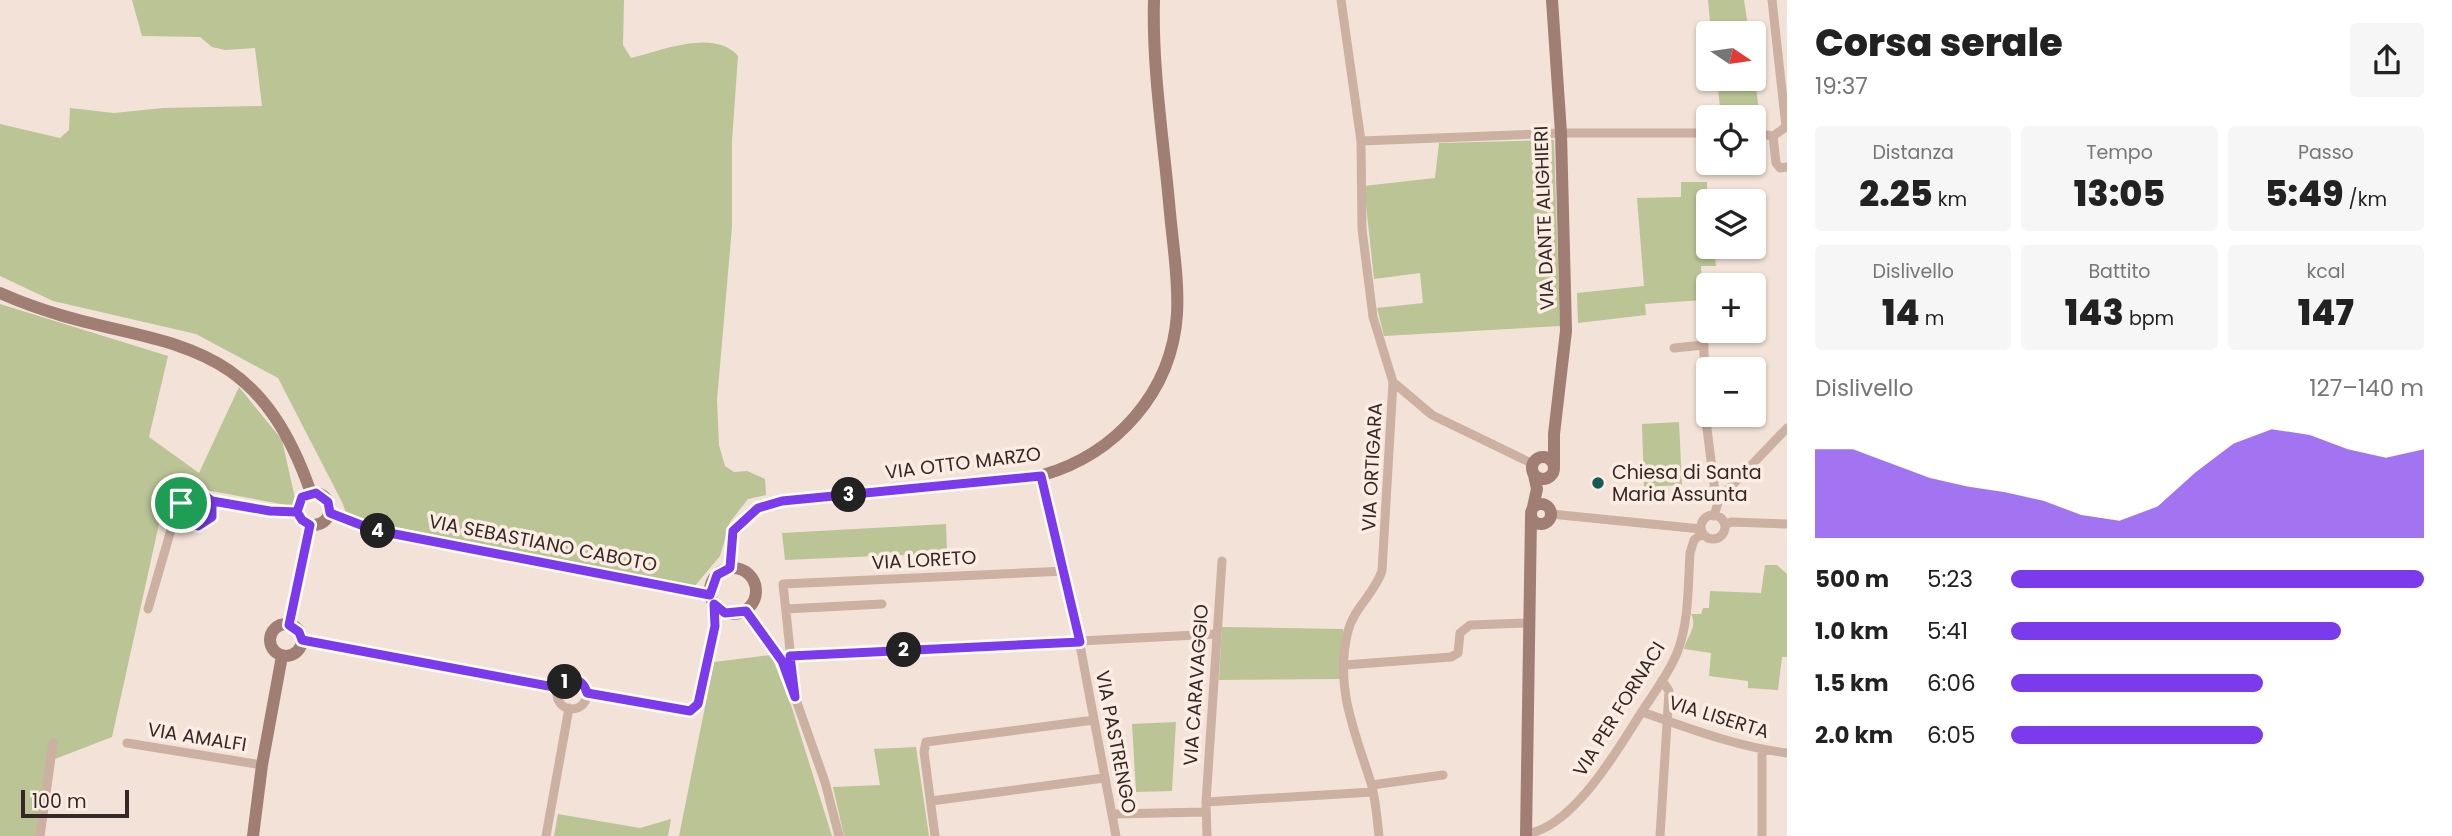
<!DOCTYPE html>
<html lang="it">
<meta charset="utf-8">
<style>
:root{--surface:#fff;--page:#f6f6f6;--text:#222;--muted:#767676;--accent:#7c3aed}
body{margin:0;font-family:Poppins,sans-serif;background:var(--page);color:var(--text);height:100vh;display:flex;flex-direction:column;font-size:26px;white-space:nowrap}
*{box-sizing:border-box;margin:0}
p{font-size:23px;color:var(--muted)}
.icon{flex:none;width:38px;height:38px;fill:none;stroke:currentColor;stroke-width:2;stroke-linecap:round;stroke-linejoin:round}
.map{position:relative;flex:1;overflow:hidden}
.drawer{display:flex;flex-direction:column;background:var(--surface);width:665px}
.drawer>*{flex:none}
.needle{width:46px;rotate:103deg}
.fabs{position:absolute;left:1696px;top:21px;display:grid;gap:14px}
.fabs a{display:grid;place-items:center;width:70px;height:70px;border-radius:7px;background:var(--surface);box-shadow:0 2px 5px #0004;font-size:35px}
.scale{position:absolute;left:21px;bottom:18px;width:108px;box-sizing:border-box;padding-left:7px;border:4px solid #362825;border-top:0;font-size:19px;line-height:24px;white-space:nowrap;color:#362825;-webkit-text-stroke:5px #fbede3;paint-order:stroke}
.pin{position:absolute;display:grid;place-items:center;width:60px;height:60px;color:#fff;margin:-30px;border:4px solid #fff;border-radius:50%;box-shadow:0 2px 7px #0007}
.km{position:absolute;width:35px;height:35px;margin:-18px;border-radius:50%;background:#222;color:#fff;font-size:19px;line-height:35px;text-align:center}
.round{display:grid;place-items:center;flex:none;width:74px;height:74px;border-radius:7px;background:var(--page)}
.head{display:flex;align-items:center;justify-content:space-between;height:119px;padding:0 28px}
h1{font-size:38px;font-weight:800;line-height:52px}
.stats{display:grid;grid-template-columns:repeat(3,1fr);gap:10px;height:119px;padding:7px 28px}
.stats div{display:grid;align-content:center;border-radius:7px;background:var(--page);text-align:center}
.stats b{font-size:35px;font-weight:800}
.stats small{font-size:19px;font-weight:400}
.stats p{font-size:19px}
.chart{height:196px;padding:14px 28px}
.chart p{display:flex;justify-content:space-between}
.chart svg{width:100%;height:126px;margin-top:7px;fill:var(--accent);opacity:.7}
ul{padding:0 28px;list-style:none;font-size:23px}
li{display:grid;grid-template-columns:112px 84px 1fr;align-items:center;height:52px}
li i{height:18px;border-radius:9px;background:var(--accent)}
main{display:flex;flex:1;min-height:0}
.map>svg:first-child{display:block}
.green{fill:#bac495}
.lines{fill:none;stroke-linecap:round;stroke-linejoin:round}
.street{stroke:#ccb0a2;stroke-width:9}
.secondary{stroke:#a07e73;stroke-width:12}
.route-casing{stroke:#fff;stroke-width:14}
.route{stroke:#7c3aed;stroke-width:9}
.poi-dot{fill:#175b58;stroke:#fbede3;stroke-width:2.5}
.labels{text-anchor:middle;dominant-baseline:central;stroke-width:7;stroke-linejoin:round;paint-order:stroke}
.street-label{font-size:19px;fill:#362825;stroke:#fbede3}
.poi-label{font-size:19px;fill:#362825;stroke:#fbede3;text-anchor:start}
</style>
<main>
<div class="map">
<svg width="1787" height="836" viewBox="0 0 1787 836">
<rect width="100%" height="100%" fill="#f3e2d7"/>
<path class="green" d="M 132,0 L 624,0 L 623,45 L 631,58 C 661,51 714,28 738,56 L 732,141 L 732,227 L 717,400 L 719,445 L 725,466 L 734,472 L 747,471 L 765,479 L 766,495 L 748,499 L 730,522 L 720,556 L 694,587 L 347,517 L 343,504 L 278,378 L 196,334 L 53,301 L 0,276 L 0,124 L 60,138 L 69,130 L 70,108 L 114,113 L 163,108 L 262,106 L 255,48 L 225,50 L 212,47 L 200,37 L 142,36 Z
M 1708,0 L 1744,0 L 1749,33 L 1711,33 Z
M 1754,71 L 1761,128 L 1754,129 L 1754,117 L 1721,117 L 1717,79 L 1754,79 Z
M 1554,140 L 1560,326 L 1384,336 L 1377,308 L 1423,303 L 1420,273 L 1374,279 L 1364,186 L 1435,178 L 1439,143 Z
M 1681,182 L 1707,182 L 1708,247 L 1714,247 L 1716,266 L 1701,266 L 1703,300 L 1645,304 L 1646,315 L 1578,323 L 1577,293 L 1644,286 L 1637,198 L 1681,197 Z
M 0,304 L 168,356 L 149,437 L 199,473 L 239,387 L 282,440 L 297,507 L 168,483 L 112,737 L 55,759 L 44,836 L 0,836 Z
M 1679,422 L 1682,485 L 1644,487 L 1642,424 Z
M 946,524 L 947,553 L 785,560 L 782,533 Z
M 1765,565 L 1777,565 L 1787,574 L 1787,657 L 1782,657 L 1778,690 L 1748,688 L 1748,681 L 1709,676 L 1711,653 L 1684,649 C 1687,636 1698,627 1691,614 L 1701,614 L 1703,608 L 1709,608 L 1710,591 L 1761,593 Z
M 1222,627 L 1343,629 L 1341,679 L 1219,680 Z
M 771,655 L 792,708 L 832,836 L 679,836 L 714,662 Z
M 1176,722 L 1172,791 L 1136,792 L 1132,724 Z
M 916,747 L 929,836 L 844,836 L 833,787 L 880,785 L 874,749 Z
M 558,814 L 640,828 L 671,819 L 668,836 L 554,836 Z"/>
<g class="lines">
<path class="street" d="M 1341,0 L 1361,141 L 1362,229 L 1373,317 L 1393,382 L 1382,571 C 1374,594 1354,608 1348,631 C 1334,687 1355,732 1371,783 C 1376,800 1377,819 1379,836
M 1772,0 L 1786,127 L 1773,136
M 1754,133 L 1773,136 L 1776,163 L 1780,168 L 1787,167
M 1361,141 L 1561,133 L 1708,133
M 1674,348 L 1704,345 L 1704,405 L 1715,492 L 1719,499
M 1393,382 L 1432,415 L 1533,464
M 1041,476 L 1066,571 L 1116,836
M180 509a17 17 0 1 1 34 0a17 17 0 1 1-34 0Z
M 212,501 L 270,511 L 297,512
M 1551,514 L 1701,529
M1701 527a12 12 0 1 1 24 0a12 12 0 1 1-24 0Z
M 1714,516 L 1719,499 L 1787,428
M 1725,525 L 1731,522 L 1787,524
M 148,609 L 173,523 L 180,514
M 786,609 L 882,604
M 746,611 L 782,661 L 789,680
M 302,640 L 559,688
M 790,656 L 1216,634
M 1345,665 L 1451,657 L 1458,653 L 1460,633 L 1470,625 L 1529,623
M557 694a15 15 0 1 1 30 0a15 15 0 1 1-30 0Z
M 587,693 L 690,711 L 698,704 L 715,626 L 714,604
M 1642,712 C 1689,728 1737,747 1787,753
M 127,743 L 262,765
M 1372,785 L 1443,775
M 931,801 L 1104,778
M 1206,802 L 1373,792
M 1113,814 L 1206,812
M 1526,834 C 1573,828 1618,749 1641,713 C 1653,694 1668,675 1677,653 C 1689,623 1688,586 1690,553 L 1694,540 L 1703,533
M 40,836 L 53,743
M 546,836 L 569,708
M 839,836 L 825,782 L 795,697 L 783,584 L 1066,571
M 935,836 L 924,752 L 926,742 L 1094,720
M 1207,836 L 1206,802 L 1222,561
M 1660,836 L 1669,691 L 1662,680
M 1762,836 L 1762,750"/>
<path class="secondary" d="M 1552,0 L 1561,133 L 1566,331 L 1554,434 L 1554,467
M 0,293 C 143,357 248,310 311,493
M1532 468a11 11 0 1 1 22 0a11 11 0 1 1-22 0Z
M298 509a16 16 0 1 1 32 0a16 16 0 1 1-32 0Z
M1531 514a10 10 0 1 1 20 0a10 10 0 1 1-20 0Z
M 1533,507 L 1537,489 L 1534,475
M 330,513 L 374,530 L 710,595
M710 591a23 23 0 1 1 46 0a23 23 0 1 1-46 0Z
M 730,568 L 733,531 L 758,508 L 782,501 L 1043,475 C 1116,454 1172,392 1177,314 C 1179,281 1173,246 1170,213 C 1164,143 1152,70 1154,0
M270 640a16 16 0 1 1 32 0a16 16 0 1 1-32 0Z
M 289,625 L 310,525
M 253,836 L 262,765 L 282,656
M 1526,836 L 1531,517"/>
</g>
<g class="lines">
<g class="route-casing">
<path id="route" d="M 181,503 L 188,494 L 199,492 L 212,501 L 270,511 L 297,512 L 302,520 L 310,525 L 289,625 L 299,632 L 302,640 L 559,688 C 568,675 583,678 587,693 L 690,711 L 698,704 L 715,626 L 714,604 L 725,613 L 746,611 L 782,661 L 795,697 L 790,656 L 1080,642 L 1041,476 L 782,501 L 758,508 L 733,531 L 730,568 L 717,575 L 710,595 L 374,530 L 330,513 L 328,502 L 316,493 L 302,497 L 297,512 L 270,511 L 212,501 L 212,517 L 198,526 L 183,519 L 181,503"/>
</g>
<use href="#route" class="route"/>
</g>
<circle class="poi-dot" cx="1598" cy="483" r="7"/>
<g class="labels">
<g class="street-label">
<text transform="translate(1544 218) rotate(-92)">VIA DANTE ALIGHIERI</text>
<text transform="translate(963 463) rotate(-7)">VIA OTTO MARZO</text>
<text transform="translate(1372 467) rotate(-87)">VIA ORTIGARA</text>
<text transform="translate(543 543) rotate(11)">VIA SEBASTIANO CABOTO</text>
<text transform="translate(924 560) rotate(-3)">VIA LORETO</text>
<text transform="translate(1196 685) rotate(-86)">VIA CARAVAGGIO</text>
<text transform="translate(1619 709) rotate(-58)">VIA PER FORNACI</text>
<text transform="translate(1719 717) rotate(17)">VIA LISERTA</text>
<text transform="translate(197 737) rotate(9)">VIA AMALFI</text>
<text transform="translate(1116 742) rotate(79)">VIA PASTRENGO</text>
</g>
<g class="poi-label">
<text x="1612" y="472">Chiesa di Santa<tspan x="1612" dy="22">Maria Assunta</tspan></text>
</g>
</g>
</svg>
<div class="fabs">
<a><svg class="needle" viewBox="-14 -14 28 28"><path d="M0-13l5 13h-10z" fill="#e53935"/><path d="M0 13l5-13h-10z" fill="#767676"/></svg></a>
<a><svg class="icon" aria-label="locate" viewBox="0 0 24 24"><circle cx="12" cy="12" r="6"/><path d="M12 2v4M12 18v4M2 12h4M18 12h4"/></svg></a>
<a><svg class="icon" aria-label="layers" viewBox="0 0 24 24"><path d="M12 4l9 5-9 5-9-5zM3 14l9 5 9-5"/></svg></a>
<a>+</a>
<a>−</a>
</div>
<div class="scale">100 m</div>
<div class="pin" style="left:181px;top:503px;background:#1e9e55"><svg class="icon" aria-label="arrive" viewBox="0 0 24 24"><path d="M6 21V4h12l-3 4 3 4H6"/></svg></div>
<b class="km" style="left:565px;top:682px">1</b>
<b class="km" style="left:904px;top:650px">2</b>
<b class="km" style="left:849px;top:495px">3</b>
<b class="km" style="left:378px;top:531px">4</b>
</div>
<section class="drawer">
<div class="head"><div><h1>Corsa serale</h1><p>19:37</p></div><a class="round"><svg class="icon" aria-label="share" viewBox="0 0 24 24"><path d="M12 15V3M7 8l5-5 5 5M5 13v7h14v-7"/></svg></a></div>
<div class="stats">
<div><p>Distanza</p><b>2.25<small> km</small></b></div>
<div><p>Tempo</p><b>13:05</b></div>
<div><p>Passo</p><b>5:49<small> /km</small></b></div>
</div>
<div class="stats">
<div><p>Dislivello</p><b>14<small> m</small></b></div>
<div><p>Battito</p><b>143<small> bpm</small></b></div>
<div><p>kcal</p><b>147</b></div>
</div>
<div class="chart"><p><span>Dislivello</span>127–140 m</p>
<svg viewBox="0 0 160 44" preserveAspectRatio="none"><path d="M0 44V13L10 13L20 18L30 23L40 26L50 28L60 31L70 36L80 38L90 33L100 21L110 11L120 6L130 8L140 13L150 16L160 13V44z"/></svg>
</div>
<ul>
<li><b>500 m</b>5:23<i style="width:100%"></i></li>
<li><b>1.0 km</b>5:41<i style="width:80%"></i></li>
<li><b>1.5 km</b>6:06<i style="width:61%"></i></li>
<li><b>2.0 km</b>6:05<i style="width:61%"></i></li>
</ul>
</section>
</main>
